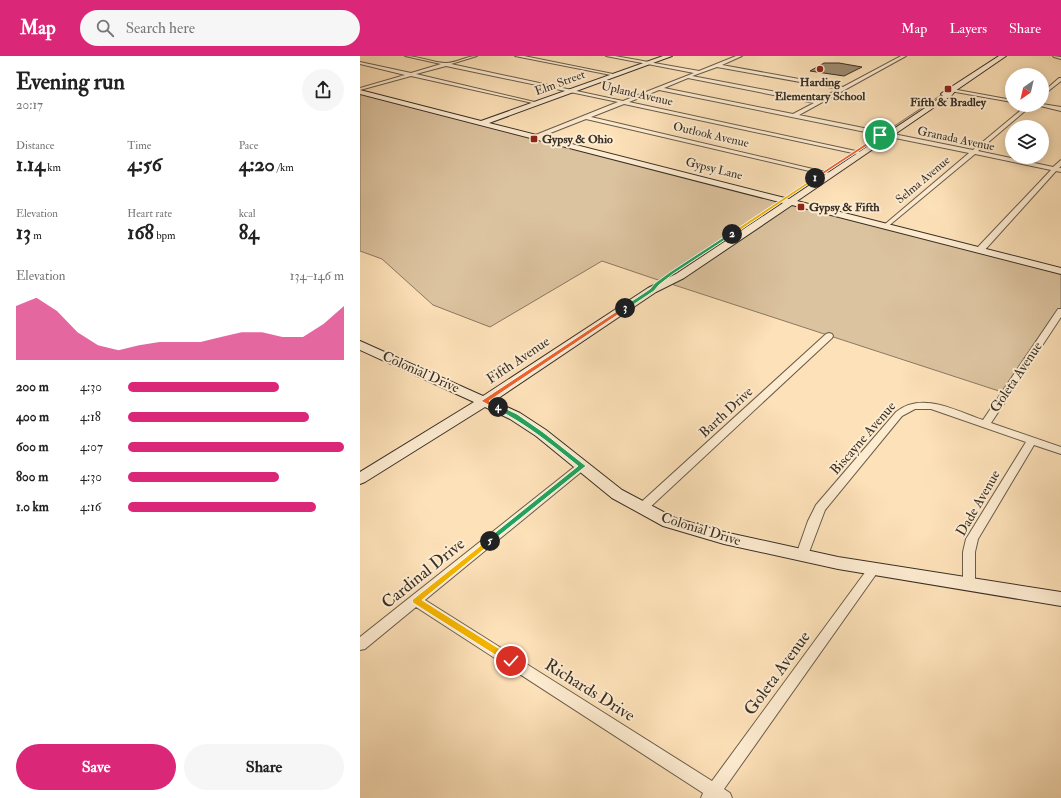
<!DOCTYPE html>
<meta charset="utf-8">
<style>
:root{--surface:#fff;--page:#f6f6f6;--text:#222;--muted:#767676;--accent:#db2777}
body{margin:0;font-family:"IM FELL Double Pica",serif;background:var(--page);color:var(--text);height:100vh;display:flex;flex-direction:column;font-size:15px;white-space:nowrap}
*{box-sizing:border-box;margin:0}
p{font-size:13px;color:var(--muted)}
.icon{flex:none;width:22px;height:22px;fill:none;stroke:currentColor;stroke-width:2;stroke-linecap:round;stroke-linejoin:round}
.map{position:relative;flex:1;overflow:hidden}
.side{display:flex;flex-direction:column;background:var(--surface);width:360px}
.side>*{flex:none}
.needle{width:26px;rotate:214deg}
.buttons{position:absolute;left:645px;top:12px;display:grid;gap:8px}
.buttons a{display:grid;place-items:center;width:44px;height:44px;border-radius:50%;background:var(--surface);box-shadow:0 2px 10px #0003;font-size:20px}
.pin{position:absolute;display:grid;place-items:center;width:34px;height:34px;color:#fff;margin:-17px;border:2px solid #fff;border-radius:50%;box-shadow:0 1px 4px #0007}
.km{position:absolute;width:20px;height:20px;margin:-10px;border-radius:50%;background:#222;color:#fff;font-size:11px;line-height:20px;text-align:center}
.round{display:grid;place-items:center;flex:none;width:42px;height:42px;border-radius:21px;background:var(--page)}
.overview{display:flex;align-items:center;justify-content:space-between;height:68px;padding:0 16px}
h1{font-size:22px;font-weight:700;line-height:30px}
.figures{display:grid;grid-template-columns:repeat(3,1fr);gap:6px;height:68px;padding:4px 16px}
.figures div{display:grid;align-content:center}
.figures b{font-size:20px;font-weight:700}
.figures small{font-size:11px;font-weight:400}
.figures p{font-size:11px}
.chart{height:112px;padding:8px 16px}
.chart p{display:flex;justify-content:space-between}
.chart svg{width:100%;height:72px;margin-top:4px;fill:var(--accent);opacity:.7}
.primary-button{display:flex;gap:8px;margin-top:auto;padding:8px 16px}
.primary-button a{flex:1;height:46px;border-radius:24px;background:var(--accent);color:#fff;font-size:16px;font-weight:700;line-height:46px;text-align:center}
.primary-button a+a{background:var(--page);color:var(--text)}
ul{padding:0 16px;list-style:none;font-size:13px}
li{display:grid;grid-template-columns:64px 48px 1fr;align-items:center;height:30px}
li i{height:10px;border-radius:5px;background:var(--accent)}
header{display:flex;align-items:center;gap:24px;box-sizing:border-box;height:56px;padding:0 20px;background:var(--accent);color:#fff}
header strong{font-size:19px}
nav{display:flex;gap:22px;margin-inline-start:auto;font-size:14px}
.search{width:280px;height:36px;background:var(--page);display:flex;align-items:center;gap:10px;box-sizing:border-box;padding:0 14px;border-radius:22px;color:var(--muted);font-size:15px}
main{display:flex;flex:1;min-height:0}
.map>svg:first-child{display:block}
.green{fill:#dcc39f;stroke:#8a7962}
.building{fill:#9e8c71;stroke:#382f25}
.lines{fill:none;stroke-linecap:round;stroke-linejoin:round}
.street-casing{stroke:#695c4a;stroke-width:2}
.secondary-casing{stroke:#382f25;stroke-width:2}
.street{fill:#feecd1;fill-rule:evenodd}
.secondary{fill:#feecd1;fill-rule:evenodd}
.split-1{fill:#f0652b;stroke:#fff}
.split-2{fill:#f5b400;stroke:#fff}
.split-3{fill:#22a559;stroke:#fff}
.split-4{fill:#f0652b;stroke:#fff}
.split-5{fill:#22a559;stroke:#fff}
.split-6{fill:#f5b400;stroke:#fff}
.poi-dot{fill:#8f2418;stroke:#feecd1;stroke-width:1.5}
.labels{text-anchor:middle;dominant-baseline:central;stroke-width:4;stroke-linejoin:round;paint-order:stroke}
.far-poi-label{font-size:12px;font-weight:bold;fill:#382f25;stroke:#feecd1}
.far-street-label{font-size:12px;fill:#382f25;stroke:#feecd1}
.street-label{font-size:14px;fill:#382f25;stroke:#feecd1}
.near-street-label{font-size:17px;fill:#382f25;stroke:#feecd1}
</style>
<header>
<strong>Map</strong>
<div class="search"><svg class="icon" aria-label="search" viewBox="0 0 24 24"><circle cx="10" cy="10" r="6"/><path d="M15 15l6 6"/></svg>Search here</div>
<nav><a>Map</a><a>Layers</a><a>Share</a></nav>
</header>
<main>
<section class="side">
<div class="overview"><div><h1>Evening run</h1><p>20:17</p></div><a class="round"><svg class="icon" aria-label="share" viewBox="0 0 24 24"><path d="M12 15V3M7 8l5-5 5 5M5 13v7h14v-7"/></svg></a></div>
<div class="figures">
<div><p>Distance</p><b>1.14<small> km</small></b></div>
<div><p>Time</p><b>4:56</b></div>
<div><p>Pace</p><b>4:20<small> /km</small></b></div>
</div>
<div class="figures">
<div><p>Elevation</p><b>13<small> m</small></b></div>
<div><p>Heart rate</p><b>168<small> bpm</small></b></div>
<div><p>kcal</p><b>84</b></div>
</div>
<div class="chart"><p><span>Elevation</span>134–146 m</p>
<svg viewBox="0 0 160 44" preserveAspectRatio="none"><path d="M0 44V11L10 6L20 14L30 27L40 35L50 38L60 35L70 33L80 33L90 33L100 30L110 27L120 27L130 30L140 30L150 22L160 11V44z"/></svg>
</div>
<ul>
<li><b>200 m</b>4:30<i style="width:70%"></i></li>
<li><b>400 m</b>4:18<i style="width:84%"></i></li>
<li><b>600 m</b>4:07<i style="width:100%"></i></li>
<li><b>800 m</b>4:30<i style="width:70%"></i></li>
<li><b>1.0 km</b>4:16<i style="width:87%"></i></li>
</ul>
<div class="primary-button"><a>Save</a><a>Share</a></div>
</section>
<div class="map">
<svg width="701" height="742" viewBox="0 0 701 742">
<rect width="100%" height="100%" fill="#fde1b8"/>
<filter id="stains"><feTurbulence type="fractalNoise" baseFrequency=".005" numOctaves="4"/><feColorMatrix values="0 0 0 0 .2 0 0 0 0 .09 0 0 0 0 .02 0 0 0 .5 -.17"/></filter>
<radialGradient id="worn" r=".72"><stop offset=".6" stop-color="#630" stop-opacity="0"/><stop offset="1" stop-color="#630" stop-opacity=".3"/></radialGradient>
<path class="green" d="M 592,34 L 431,146 L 701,215 L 701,255 L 645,337 L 308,227 L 297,228 L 301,225 L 242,205 L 130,271 L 73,249 L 22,203 L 0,195 L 0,36 L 423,144 L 584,37 Z"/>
<path class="building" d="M 464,7 L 479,7 L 502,11 L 484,20 L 450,15 Z"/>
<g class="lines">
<g class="street-casing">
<path id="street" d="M 45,0 C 59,0 74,7 86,7 C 97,7 106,0 117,0 L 91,8 L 263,45 L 334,17 L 246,0 L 255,0 L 339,15 L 376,0 L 382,0 L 362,9 L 483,31 L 541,0 L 546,0 L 439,59 L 613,94 L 667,49 L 672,49 L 618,95 L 693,111 L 701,104 L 701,110 L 699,112 L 701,112 L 701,116 L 696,115 L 623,196 L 617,196 L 617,192 L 691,114 L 615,98 L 526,172 L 524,171 L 524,169 L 609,97 L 299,34 L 269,46 L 505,97 L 502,99 L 264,48 L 231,61 L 474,118 L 471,120 L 226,63 L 175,83 L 172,81 L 173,80 L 258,46 L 86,10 L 56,18 L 179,47 L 177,48 L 51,20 L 0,34 L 0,32 L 45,19 L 0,8 L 0,6 L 51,17 L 81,8 ZM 357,11 L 479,33 L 458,44 L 332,20 ZM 328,22 L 454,47 L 433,58 L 304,32 Z
M 155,0 L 164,0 L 258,19 L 256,20 Z
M 693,0 L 701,1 L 701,3 L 694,1 Z
M 699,22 L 701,22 L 701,25 L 682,40 L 682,37 Z
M 592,33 L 652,44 L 652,46 L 590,35 Z
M 682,48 L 701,51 L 701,55 L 676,49 Z
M 698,253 L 701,253 L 701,261 L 631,367 L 701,391 L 701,398 L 674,389 L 618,483 L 615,496 L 615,529 L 613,532 L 609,534 L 605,532 L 603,529 L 603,496 L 606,483 L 666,386 L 571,353 L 555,353 L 542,360 L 465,454 L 448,499 L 446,502 L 442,503 L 438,502 L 436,499 L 448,465 L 456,449 L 536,356 C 562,335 596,355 623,364 Z
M 469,277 L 472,278 L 473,280 L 472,282 L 286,455 L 278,455 L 276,452 L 278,449 L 466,278 Z
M 222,407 L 226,408 L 227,410 L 226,412 L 65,544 L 352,725 L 509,511 L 513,509 L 517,511 L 519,514 L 364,733 L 370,737 L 372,742 L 341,742 L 343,737 L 56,551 L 5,593 L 0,594 L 0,581 L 218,408 Z"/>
</g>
<g class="secondary-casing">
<path id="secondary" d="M 303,0 L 312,0 L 129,67 L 429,143 L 583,40 L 581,38 L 582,37 L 639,0 L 646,0 L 595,35 L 592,39 L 437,145 L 701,212 L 701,218 L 432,149 L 324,222 L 296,236 L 134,345 L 160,357 L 186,374 L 262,434 L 315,462 L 364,476 L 478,501 L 701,536 L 701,550 L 478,513 L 364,488 L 303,470 L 252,442 L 176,380 L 150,363 L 125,351 L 5,426 L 0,428 L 0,416 L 114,346 L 0,294 L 0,285 L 123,340 L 288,232 L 316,218 L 423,147 L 0,38 L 0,34 L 121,65 Z"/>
</g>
<use href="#street" class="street"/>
<use href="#secondary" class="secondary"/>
</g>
<path class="split-1" d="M 520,78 L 522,80 L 456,123 L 453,122 Z"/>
<path class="split-2" d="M 455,121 L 456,123 L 373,179 L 369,178 Z"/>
<path class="split-3" d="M 370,177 L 374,178 L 313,218 L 299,229 L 294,235 L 267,253 L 263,253 L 263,251 L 290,233 L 295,227 L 310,216 Z"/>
<path class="split-4" d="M 263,251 L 268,252 L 129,345 L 141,350 L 141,353 L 136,353 L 121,345 Z"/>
<path class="split-5" d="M 138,349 L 157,358 L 183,376 L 226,410 L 130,487 L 126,485 L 127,483 L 218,410 C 192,389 166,368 136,353 L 136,350 Z"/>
<path class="split-6" d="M 130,482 L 132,483 L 132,487 L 62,544 L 154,602 L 156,605 L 151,609 L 53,547 L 52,544 Z"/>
<g class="poi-dot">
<circle cx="460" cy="13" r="4"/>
<rect x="584" y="29" width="8" height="8" rx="2"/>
<rect x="170" y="79" width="8" height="8" rx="2"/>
<rect x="437" y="147" width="8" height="8" rx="2"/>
</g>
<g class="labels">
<g class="far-poi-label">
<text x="460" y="26">Harding<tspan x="460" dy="14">Elementary School</tspan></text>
<text x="588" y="46">Fifth &amp; Bradley</text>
<text x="182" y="83" text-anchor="start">Gypsy &amp; Ohio</text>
<text x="449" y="151" text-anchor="start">Gypsy &amp; Fifth</text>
</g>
<g class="far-street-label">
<text transform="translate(200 27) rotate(-20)">Elm Street</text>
<text transform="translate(277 38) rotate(13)">Upland Avenue</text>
<text transform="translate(351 79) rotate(13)">Outlook Avenue</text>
<text transform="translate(596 83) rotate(12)">Granada Avenue</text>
<text transform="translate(354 113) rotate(14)">Gypsy Lane</text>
<text transform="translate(563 124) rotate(-40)">Selma Avenue</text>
</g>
<g class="street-label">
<text transform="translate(158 304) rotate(-34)">Fifth Avenue</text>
<text transform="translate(61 316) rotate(24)">Colonial Drive</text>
<text transform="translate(656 321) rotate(-56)">Goleta Avenue</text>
<text transform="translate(366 356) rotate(-43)">Barth Drive</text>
<text transform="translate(503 382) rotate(-49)">Biscayne Avenue</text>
<text transform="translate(618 447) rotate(-60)">Dade Avenue</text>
<text transform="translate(341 473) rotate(17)">Colonial Drive</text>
</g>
<g class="near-street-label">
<text transform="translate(63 517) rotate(-39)">Cardinal Drive</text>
<text transform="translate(417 617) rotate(-54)">Goleta Avenue</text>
<text transform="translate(230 634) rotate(32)">Richards Drive</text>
</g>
</g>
<rect width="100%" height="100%" filter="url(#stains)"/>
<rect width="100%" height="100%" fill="url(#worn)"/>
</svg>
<div class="buttons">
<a><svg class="needle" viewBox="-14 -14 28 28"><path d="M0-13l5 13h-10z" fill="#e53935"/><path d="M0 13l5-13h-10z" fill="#767676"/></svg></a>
<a><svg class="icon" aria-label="layers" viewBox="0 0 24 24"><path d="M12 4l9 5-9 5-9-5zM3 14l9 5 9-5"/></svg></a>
</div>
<div class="pin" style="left:520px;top:79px;background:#1e9e55"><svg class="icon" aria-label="arrive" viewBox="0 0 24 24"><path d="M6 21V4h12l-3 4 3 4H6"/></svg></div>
<div class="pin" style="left:151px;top:605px;background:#d93025"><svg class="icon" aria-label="check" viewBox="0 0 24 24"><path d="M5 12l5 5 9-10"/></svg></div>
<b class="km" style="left:455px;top:122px">1</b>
<b class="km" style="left:372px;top:178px">2</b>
<b class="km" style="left:265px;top:252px">3</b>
<b class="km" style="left:138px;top:351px">4</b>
<b class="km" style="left:130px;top:485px">5</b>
</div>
</main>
